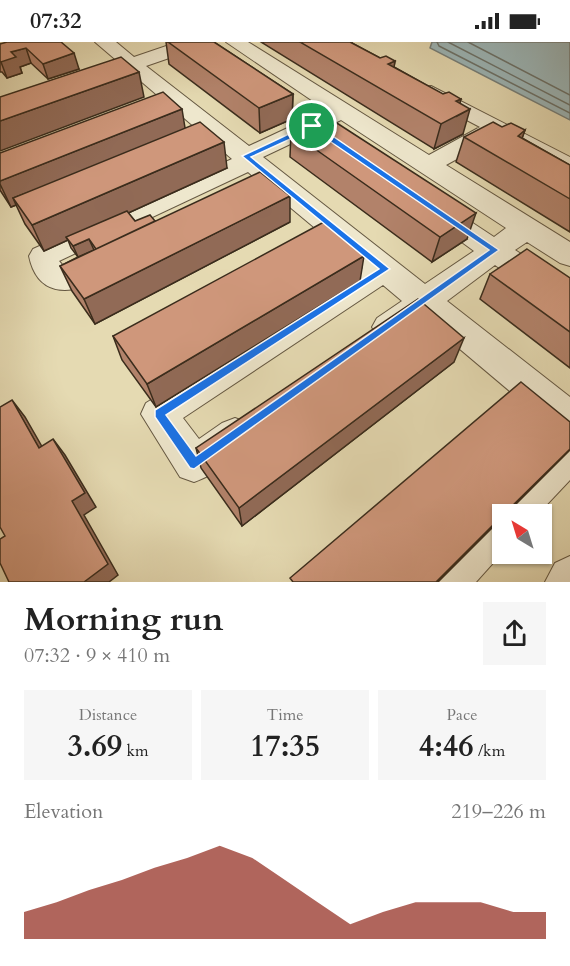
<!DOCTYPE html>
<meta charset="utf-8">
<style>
:root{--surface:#fff;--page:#f6f6f6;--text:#222;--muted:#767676;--accent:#8f2418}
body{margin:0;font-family:Cardo,serif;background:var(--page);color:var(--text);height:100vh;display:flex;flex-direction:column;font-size:22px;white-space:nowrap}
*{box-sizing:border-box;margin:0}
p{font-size:20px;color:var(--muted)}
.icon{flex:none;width:33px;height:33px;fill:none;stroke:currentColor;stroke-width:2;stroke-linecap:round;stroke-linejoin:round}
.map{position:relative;height:540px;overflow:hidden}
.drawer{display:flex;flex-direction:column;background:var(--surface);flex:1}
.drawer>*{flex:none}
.needle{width:39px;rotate:322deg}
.buttons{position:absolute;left:492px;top:462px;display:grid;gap:12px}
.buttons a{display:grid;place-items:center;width:60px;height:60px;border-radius:0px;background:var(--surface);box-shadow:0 2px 4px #0004;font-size:30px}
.pin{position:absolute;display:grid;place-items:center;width:51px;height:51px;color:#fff;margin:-26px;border:3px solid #fff;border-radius:50%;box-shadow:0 2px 6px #0007}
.round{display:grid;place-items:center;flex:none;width:63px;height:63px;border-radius:0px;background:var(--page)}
.head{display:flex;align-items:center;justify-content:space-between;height:102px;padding:0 24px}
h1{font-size:33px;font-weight:600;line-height:45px}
.figures{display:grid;grid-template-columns:repeat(3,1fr);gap:9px;height:102px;padding:6px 24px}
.figures div{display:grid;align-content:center;border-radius:0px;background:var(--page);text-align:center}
.figures b{font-size:30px;font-weight:600}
.figures small{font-size:16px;font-weight:400}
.figures p{font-size:16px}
.chart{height:168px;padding:12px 24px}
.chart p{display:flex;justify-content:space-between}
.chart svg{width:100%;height:108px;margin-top:6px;fill:var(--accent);opacity:.7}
.status{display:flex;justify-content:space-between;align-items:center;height:42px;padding:0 30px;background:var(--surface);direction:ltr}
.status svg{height:16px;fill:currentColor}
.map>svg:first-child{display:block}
.water{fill:#9cb7b9;stroke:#757f7a;stroke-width:1.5}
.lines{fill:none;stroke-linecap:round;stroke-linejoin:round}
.shore{stroke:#6b726a;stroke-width:1.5}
.minor-casing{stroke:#655842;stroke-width:2}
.minor{fill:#eee7cd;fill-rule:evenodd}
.wall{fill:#b2826a;stroke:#3a2c1c;stroke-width:1.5}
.shaded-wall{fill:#916a56;stroke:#3a2c1c;stroke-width:1.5}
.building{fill:#cf977b;stroke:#3a2c1c;stroke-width:1.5}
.route{fill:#1a73e8;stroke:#fff;stroke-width:1.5;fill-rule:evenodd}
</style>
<div class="status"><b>07:32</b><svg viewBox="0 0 49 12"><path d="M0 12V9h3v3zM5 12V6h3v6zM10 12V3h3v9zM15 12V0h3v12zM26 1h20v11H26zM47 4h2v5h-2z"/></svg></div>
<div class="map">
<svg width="570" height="540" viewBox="0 0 570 540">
<rect width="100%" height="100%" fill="#e5dab2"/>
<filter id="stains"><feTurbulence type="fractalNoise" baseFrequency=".00333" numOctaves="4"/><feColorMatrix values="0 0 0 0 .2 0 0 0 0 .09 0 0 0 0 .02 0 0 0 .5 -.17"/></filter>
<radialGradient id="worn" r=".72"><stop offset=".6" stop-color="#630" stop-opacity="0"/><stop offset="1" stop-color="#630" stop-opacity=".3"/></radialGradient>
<path class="water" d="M 432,0 L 570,0 L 570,78 L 430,6 Z"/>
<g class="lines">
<path class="shore" d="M 437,0 L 439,4 L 570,71
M 448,0 L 570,63
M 468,0 L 570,53"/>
<g class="minor-casing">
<path id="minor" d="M 95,0 L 116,0 L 134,15 L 178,0 L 206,0 L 204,4 L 146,24 L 249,104 L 326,68 L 226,0 L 248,0 L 429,113 L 480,85 L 423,55 L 420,50 L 423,45 L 431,44 L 570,115 L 570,133 L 561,130 L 497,95 L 446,123 L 570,200 L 570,224 L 560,221 L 527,200 L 515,208 L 570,244 L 570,272 L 559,268 L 495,223 L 447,259 L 570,355 L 570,438 L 538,472 L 502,472 L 502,511 L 476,540 L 424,540 L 430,524 L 487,466 L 494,464 L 497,458 L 557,398 L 570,393 L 557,389 L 423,276 C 408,288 396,301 377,294 L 372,285 L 377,276 L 402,259 L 383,243 L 183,376 L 199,397 L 222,381 L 235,376 L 248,381 L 254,393 C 244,414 216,432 194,440 L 180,435 L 141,372 L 146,361 L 363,226 L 273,151 C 257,159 242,171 225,166 L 221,160 L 225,154 L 257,138 L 248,130 L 59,219 L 65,226 L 106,212 L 116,216 L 121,223 C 115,232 108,235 98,239 C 67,254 37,253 29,214 L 33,207 L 232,117 ZM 341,78 L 506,186 L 494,195 L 444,162 L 435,159 L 426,162 L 422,168 L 426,174 L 474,209 L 425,242 L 263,115 Z
M 570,514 L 570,540 L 545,540 L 555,521 Z"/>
</g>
<use href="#minor" class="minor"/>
</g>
<path class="wall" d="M 61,0 L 79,27 L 48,37 L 31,21 L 20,25 L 22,31 L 7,36 L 2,30 L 0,30 L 0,2 Z
M 166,0 L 214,0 L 293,52 L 292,77 L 260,91 L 169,22 Z
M 261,0 L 352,0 L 352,1 L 380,16 L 395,19 L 394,25 L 460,62 L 463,92 L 434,107 Z
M 502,85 L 525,88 L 522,96 L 570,123 L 570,190 L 456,120 L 464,95 Z
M 186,86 L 227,126 L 128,171 L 135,179 L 290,180 L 95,282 L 72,249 L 60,224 L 78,215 L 71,206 L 68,198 L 44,209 L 25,182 L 16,163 L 11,165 L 0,148 L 0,111 Z
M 291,90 L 467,197 L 432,220 L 290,115 Z
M 490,232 L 570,236 L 570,326 L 480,257 Z
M 360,239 L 156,365 L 122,318 L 113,294 Z
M 454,320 L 242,484 L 201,426 L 196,406 Z"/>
<path class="shaded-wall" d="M 26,6 L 31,21 L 20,25 L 22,31 L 7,36 L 1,20 L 11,10 Z
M 74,11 L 79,27 L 48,37 L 43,22 Z
M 395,19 L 391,44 L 388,22 Z
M 139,30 L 144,55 L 0,109 L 0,79 Z
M 293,52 L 292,77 L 260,91 L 259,66 Z
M 461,57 L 457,74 L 470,67 L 463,92 L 434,107 L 441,82 L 456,59 Z
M 182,67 L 186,92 L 13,156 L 16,163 L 11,165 L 0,142 L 0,139 Z
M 525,88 L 516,114 L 518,94 Z
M 224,100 L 227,126 L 69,198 L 66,195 L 68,198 L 44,209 L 32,183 Z
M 290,154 L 290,180 L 95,282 L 84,257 Z
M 476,171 L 467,197 L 432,220 L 440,195 Z
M 89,197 L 94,208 L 78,215 L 73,204 Z
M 364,214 L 360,239 L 156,365 L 147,342 Z
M 464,296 L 454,320 L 242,484 L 239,466 Z
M 12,358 L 25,375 L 52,422 L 39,406 Z
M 53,397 L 65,413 L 96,465 L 84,473 L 118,533 L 109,540 L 84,540 L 72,459 Z
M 570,407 L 570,408 L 506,472 L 504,472 Z
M 502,474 L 502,476 L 438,540 L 436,540 Z"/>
<path class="building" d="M 7,0 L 61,0 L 74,11 L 43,22 L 26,6 L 11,10 L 16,15 L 1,20 L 0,19 L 0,2 Z
M 168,0 L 214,0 L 293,52 L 259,66 Z
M 300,0 L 350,0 L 380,16 L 386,14 L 395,19 L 388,22 L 443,52 L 449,50 L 461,57 L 456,59 L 470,67 L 441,82 Z
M 121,15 L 139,30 L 0,79 L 0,55 Z
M 163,50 L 182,67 L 0,139 L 0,111 Z
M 326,74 L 476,171 L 440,195 L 291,90 Z
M 200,80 L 224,100 L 32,183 L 13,156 Z
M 493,80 L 502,85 L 511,81 L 525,88 L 518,94 L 570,123 L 570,157 L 464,95 Z
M 260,130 L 290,154 L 84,257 L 60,224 Z
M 127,169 L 135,179 L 150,173 L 155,179 L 96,207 L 89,197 L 73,204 L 66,195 Z
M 324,180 L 364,214 L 147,342 L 113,294 Z
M 527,207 L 570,236 L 570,290 L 490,232 Z
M 418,257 L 464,296 L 239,466 L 196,406 Z
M 521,340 L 570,380 L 570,407 L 504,472 L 502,472 L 502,474 L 436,540 L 293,540 L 290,536 Z
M 12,358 L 39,406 L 53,397 L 85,451 L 72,459 L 108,522 L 84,540 L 9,540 L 0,521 L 0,497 L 5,494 L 0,485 L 0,365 Z"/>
<path class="route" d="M 310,82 L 315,82 L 499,208 L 194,427 L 190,426 L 155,375 L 155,368 L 379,227 L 242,114 ZM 312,87 L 489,208 L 196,414 L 166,373 L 390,227 L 251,115 Z"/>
<rect width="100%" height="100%" filter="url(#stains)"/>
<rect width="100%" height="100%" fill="url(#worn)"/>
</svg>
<div class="buttons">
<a><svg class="needle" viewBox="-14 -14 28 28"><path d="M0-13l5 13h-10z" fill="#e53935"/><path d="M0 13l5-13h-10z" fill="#767676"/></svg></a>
</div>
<div class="pin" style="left:312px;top:84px;background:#1e9e55"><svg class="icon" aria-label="arrive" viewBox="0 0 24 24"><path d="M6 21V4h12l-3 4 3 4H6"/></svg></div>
</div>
<section class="drawer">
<div class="head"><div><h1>Morning run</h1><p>07:32 · 9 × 410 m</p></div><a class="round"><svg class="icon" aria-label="share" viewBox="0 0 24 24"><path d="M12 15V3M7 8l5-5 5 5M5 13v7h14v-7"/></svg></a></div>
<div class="figures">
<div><p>Distance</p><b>3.69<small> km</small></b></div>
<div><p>Time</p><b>17:35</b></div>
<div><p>Pace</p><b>4:46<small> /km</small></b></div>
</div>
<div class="chart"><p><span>Elevation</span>219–226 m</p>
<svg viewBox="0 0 160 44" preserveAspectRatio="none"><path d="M0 44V33L10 29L20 24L30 20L40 15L50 11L60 6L70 11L80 20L90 29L100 38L110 33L120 29L130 29L140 29L150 33L160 33V44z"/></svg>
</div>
</section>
